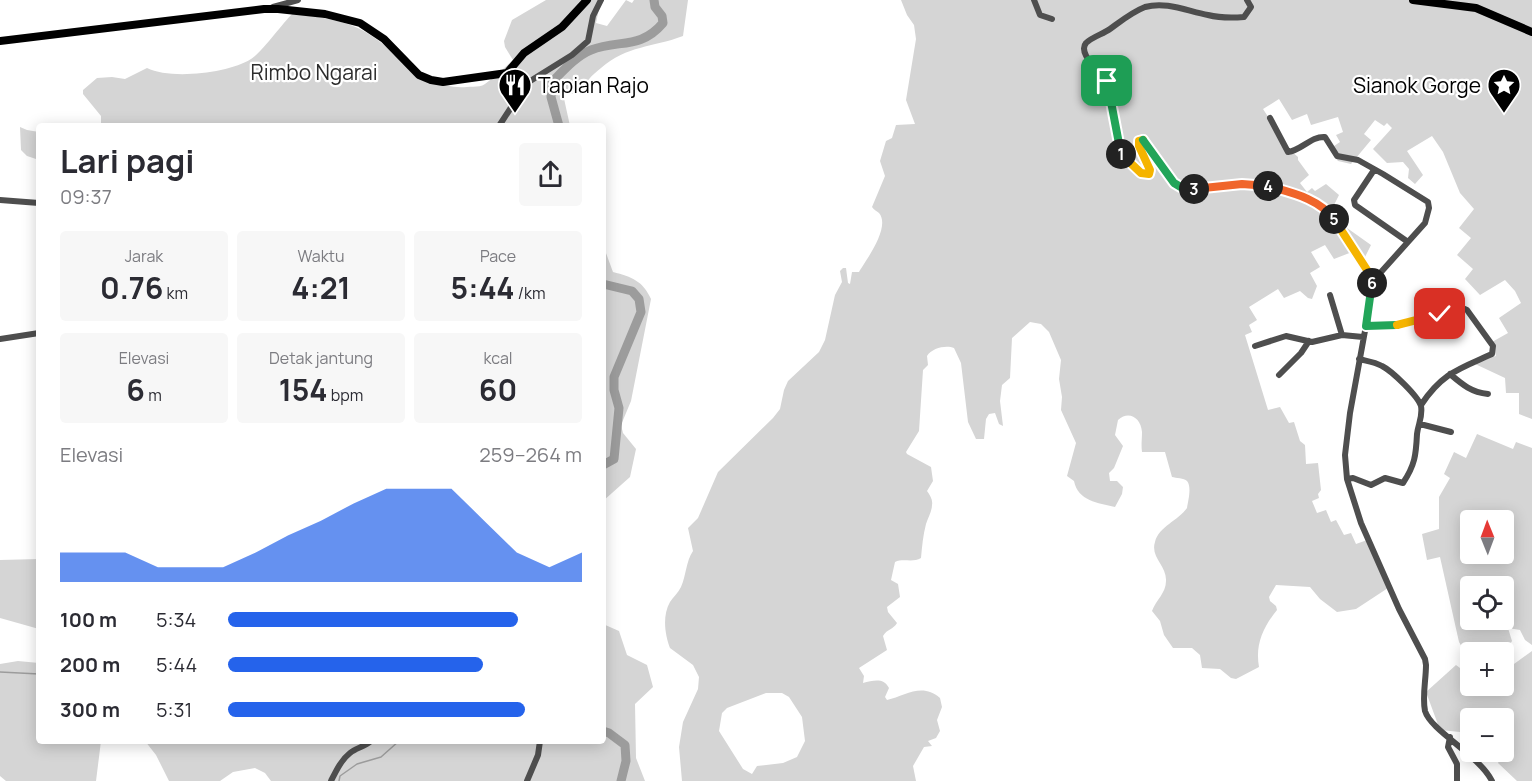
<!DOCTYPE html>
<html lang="id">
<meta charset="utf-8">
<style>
:root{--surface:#fff;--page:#f7f7f7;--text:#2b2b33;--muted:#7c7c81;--accent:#2563eb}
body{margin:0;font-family:Manrope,sans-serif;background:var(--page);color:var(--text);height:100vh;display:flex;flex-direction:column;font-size:22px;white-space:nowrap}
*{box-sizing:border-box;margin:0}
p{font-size:20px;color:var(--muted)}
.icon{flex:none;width:33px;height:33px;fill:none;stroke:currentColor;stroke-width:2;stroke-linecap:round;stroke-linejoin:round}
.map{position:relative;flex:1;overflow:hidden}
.sheet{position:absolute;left:36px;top:123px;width:570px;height:621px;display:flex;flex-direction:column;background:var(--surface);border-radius:6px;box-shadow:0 3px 15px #0003}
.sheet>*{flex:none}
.needle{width:39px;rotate:359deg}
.fabs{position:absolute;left:1460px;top:510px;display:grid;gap:12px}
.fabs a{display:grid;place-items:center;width:54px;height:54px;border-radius:6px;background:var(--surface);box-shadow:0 3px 15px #0003;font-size:30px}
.pin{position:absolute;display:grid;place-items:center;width:51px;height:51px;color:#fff;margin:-26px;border-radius:12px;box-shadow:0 3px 9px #0006}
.km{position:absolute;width:30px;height:30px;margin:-15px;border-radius:50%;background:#222;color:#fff;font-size:16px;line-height:30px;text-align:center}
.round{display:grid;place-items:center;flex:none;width:63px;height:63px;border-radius:6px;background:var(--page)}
.summary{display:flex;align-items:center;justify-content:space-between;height:102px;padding:0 24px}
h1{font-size:33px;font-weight:700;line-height:45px}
.figures{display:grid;grid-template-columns:repeat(3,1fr);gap:9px;height:102px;padding:6px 24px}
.figures div{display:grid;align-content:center;border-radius:6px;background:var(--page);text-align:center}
.figures b{font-size:30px;font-weight:700}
.figures small{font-size:16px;font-weight:400}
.figures p{font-size:16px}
.chart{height:168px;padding:12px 24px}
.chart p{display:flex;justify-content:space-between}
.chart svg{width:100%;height:108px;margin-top:6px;fill:var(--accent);opacity:.7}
ul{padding:0 24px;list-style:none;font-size:20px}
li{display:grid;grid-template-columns:96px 72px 1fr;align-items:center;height:45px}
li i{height:15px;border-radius:8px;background:var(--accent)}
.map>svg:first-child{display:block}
.green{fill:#d5d5d5;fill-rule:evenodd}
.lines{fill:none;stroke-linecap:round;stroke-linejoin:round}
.stream{stroke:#9c9c9c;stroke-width:1.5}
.river{stroke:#9c9c9c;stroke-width:9}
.minor{stroke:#4e4e4e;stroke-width:6}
.major{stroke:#000;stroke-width:8}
.split-1-casing{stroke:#fff;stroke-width:12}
.split-2-casing{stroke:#fff;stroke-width:12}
.split-3-casing{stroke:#fff;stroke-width:12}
.split-4-casing{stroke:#fff;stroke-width:12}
.split-5-casing{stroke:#fff;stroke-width:12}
.split-6-casing{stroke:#fff;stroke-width:12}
.split-7-casing{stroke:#fff;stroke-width:12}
.split-8-casing{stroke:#fff;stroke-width:12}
.split-1{stroke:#22a559;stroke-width:8}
.split-2{stroke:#f5b400;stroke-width:8}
.split-3{stroke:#22a559;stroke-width:8}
.split-4{stroke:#f0652b;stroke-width:8}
.split-5{stroke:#f0652b;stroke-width:8}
.split-6{stroke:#f5b400;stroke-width:8}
.split-7{stroke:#22a559;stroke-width:8}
.split-8{stroke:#f5b400;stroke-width:8}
.labels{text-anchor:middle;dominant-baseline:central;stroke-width:4.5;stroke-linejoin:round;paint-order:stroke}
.park-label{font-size:21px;fill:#2c2c2c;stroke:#fff}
.poi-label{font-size:21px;fill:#000;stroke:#fff;text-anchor:start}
</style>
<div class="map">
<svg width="1532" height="781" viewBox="0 0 1532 781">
<rect width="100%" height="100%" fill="#fff"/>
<path class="green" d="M 546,0 L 604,0 L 599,9 L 596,23 L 607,26 L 626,0 L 632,3 L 634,0 L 688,0 L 683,36 C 651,48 628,45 601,68 C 592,75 584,83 581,93 L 563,94 L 570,126 L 101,126 L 101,116 L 83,94 L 83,90 L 97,78 L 112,77 L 125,79 L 147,68 C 171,80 229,73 251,59 C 261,53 283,23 292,14 C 314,16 339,19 360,29 C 396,47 422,91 467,87 C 473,86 480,88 485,84 C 495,77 504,68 513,60 L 505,47 L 504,41 L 512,20 Z
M 901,0 L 1532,0 L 1532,419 L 1519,414 L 1519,393 L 1506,393 L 1505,378 L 1473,363 L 1481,359 L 1496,356 L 1492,342 L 1508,333 L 1499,318 L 1521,303 L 1515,291 L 1505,280 L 1480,295 L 1465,279 L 1473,269 L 1457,255 L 1471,238 L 1459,228 L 1474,209 L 1460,193 L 1443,152 L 1432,136 L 1407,151 L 1423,175 L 1415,184 L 1408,178 L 1409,169 L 1403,162 L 1387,163 L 1373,149 L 1392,128 L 1387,123 L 1384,126 L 1375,120 L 1364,134 L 1371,140 L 1351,164 L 1338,161 L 1335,157 L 1334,146 L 1340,142 L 1336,135 L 1343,132 L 1338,117 L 1311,125 L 1307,114 L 1292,120 L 1279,99 L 1263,109 L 1290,150 L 1298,157 L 1298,160 L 1309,175 L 1300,183 L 1307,192 L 1312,188 L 1315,191 L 1326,184 L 1339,195 L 1334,205 L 1343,218 L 1340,223 L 1371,245 L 1363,261 L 1359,262 L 1352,252 L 1334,259 L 1325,245 L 1311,252 L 1320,267 L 1310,273 L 1317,286 L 1312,299 L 1308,298 L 1300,291 L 1284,298 L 1278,289 L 1249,307 L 1257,320 L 1249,325 L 1252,332 L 1245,335 L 1268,410 L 1280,407 L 1289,423 L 1294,422 L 1300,441 L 1305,445 L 1306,464 L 1318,463 L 1321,490 L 1318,494 L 1319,498 L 1312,501 L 1317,513 L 1326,510 L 1331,522 L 1336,520 L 1344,535 L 1351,533 L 1356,544 L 1370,539 L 1388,588 L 1356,609 L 1337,612 L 1320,599 L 1310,587 L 1276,585 L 1269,597 L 1270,601 L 1276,606 L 1277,610 C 1263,627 1255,645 1259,667 L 1236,679 L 1231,678 L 1220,669 L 1202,668 L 1200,655 L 1192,648 L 1173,648 L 1164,635 L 1160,621 L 1152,611 C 1156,600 1166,593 1166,581 C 1167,566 1150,557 1155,542 C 1159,526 1178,521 1187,508 C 1188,501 1192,487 1187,481 C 1184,478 1176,478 1172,477 L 1165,452 L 1142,452 C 1141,445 1142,439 1142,432 C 1141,418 1129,410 1118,420 L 1115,435 L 1123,446 L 1114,468 L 1109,473 L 1110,481 L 1117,481 L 1123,487 L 1122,494 L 1115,507 C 1098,503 1078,501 1074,481 L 1067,476 L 1076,443 L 1061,410 L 1062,397 L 1059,379 L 1061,360 L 1049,332 L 1041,324 L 1030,322 L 1012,338 L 1010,378 L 1002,385 L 1000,401 L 1003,426 L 999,424 L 995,413 L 989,414 L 986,419 L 984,439 L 976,439 L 968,422 L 961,363 L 954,348 C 946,345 932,348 927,356 L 928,365 L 923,370 L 919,431 L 906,452 L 907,454 L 931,467 L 933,481 L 927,491 C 930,495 933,500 932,505 C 932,511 928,518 926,524 C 923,535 922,547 921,558 C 913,563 903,558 895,562 L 891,580 L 898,584 L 900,597 L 887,607 L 888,612 L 897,623 C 894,629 887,629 883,636 L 887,650 L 859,668 L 864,676 L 863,683 C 873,681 883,677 889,688 L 885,697 L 887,700 C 905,696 922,682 940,698 L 942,707 L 937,720 L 940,731 L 936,738 L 928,741 L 932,746 L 924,747 L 913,766 L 916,781 L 682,781 L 679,747 L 683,722 L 698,689 L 699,677 L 693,665 L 670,648 C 665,635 662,616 670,602 C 673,597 678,593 681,587 C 686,576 686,561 693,551 L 688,528 L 698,518 L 718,472 L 773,418 L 780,409 L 784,390 L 788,381 L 819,352 L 825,340 L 835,295 L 842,282 L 840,271 L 843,268 L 846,268 L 848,283 L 850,284 L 852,272 L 859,272 C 866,260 891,227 879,213 C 877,211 874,210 872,207 L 885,176 L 880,161 L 886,141 L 892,138 L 896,125 L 915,124 L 906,100 L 916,39 L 914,25 L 907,15 ZM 766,693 L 782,693 L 789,697 L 802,717 L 805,741 L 797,757 L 783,763 L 757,766 L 752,774 L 743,769 L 719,731 L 722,713 L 727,708 Z
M 20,127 L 27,130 L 39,132 L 39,160 L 27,156 L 21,150 Z
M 603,245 L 613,272 C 632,277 643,281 651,299 L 631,401 L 621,425 L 623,433 L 636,449 L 630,477 L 603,501 Z
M 1477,434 L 1513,449 L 1516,442 L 1532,448 L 1532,645 L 1525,640 L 1520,630 L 1508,628 L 1512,641 C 1510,644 1509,647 1506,649 C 1499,654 1471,654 1465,652 L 1459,642 L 1440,557 L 1427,560 L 1422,534 L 1439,529 L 1439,497 L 1450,478 L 1444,474 L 1454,452 L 1466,458 ZM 1470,520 L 1503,520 L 1503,554 L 1470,554 ZM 1470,586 L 1503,586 L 1503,620 L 1470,620 Z
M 39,559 L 39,629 L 0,618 L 0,560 Z
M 603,624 L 619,631 L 627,655 L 647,665 L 653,687 L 635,704 L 636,758 L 645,781 L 271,781 L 265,773 L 255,768 L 233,772 L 220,781 L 169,781 L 156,755 L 145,741 L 603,741 Z
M 1532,651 L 1532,781 L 1517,781 L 1498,763 L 1512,736 L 1503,735 L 1503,718 L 1470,718 L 1470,733 L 1440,730 L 1426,692 L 1456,665 L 1464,671 L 1470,671 L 1470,686 L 1503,686 L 1503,672 Z
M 18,661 L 39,663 L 39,741 L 101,741 L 96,781 L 6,781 L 0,776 L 0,664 Z"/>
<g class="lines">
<path class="stream" d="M 0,672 L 39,674
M 339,781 L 340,776 L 357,764 L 381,757 L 399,741"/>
<path class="river" d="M 559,126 L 551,97 L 552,82 C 563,71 576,56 591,50 C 619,39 640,50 663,23 L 662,16 L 655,7 L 654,0
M 603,284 L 632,291 L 639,299 L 641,312 L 614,377 L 614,390 L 619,408 L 614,459 L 603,465
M 603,731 L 609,733 L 625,745 L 626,761 L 621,781"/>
<path class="minor" d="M 1034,0 L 1040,15 L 1052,19
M 1247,0 L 1251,7 L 1244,17 C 1231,18 1220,18 1208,15 C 1187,11 1166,1 1145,7 C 1132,12 1121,21 1110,29 C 1103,34 1092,37 1086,43 C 1076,55 1106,75 1109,88 C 1117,117 1109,142 1132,165 C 1137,169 1141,173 1147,174 L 1150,170 L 1139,146 L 1139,141 L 1143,139 L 1178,187 L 1194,189 L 1242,184 L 1262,184 L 1315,201 L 1323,207 L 1332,216 L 1369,273 L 1373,281 L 1371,298 L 1350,413 L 1345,455 L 1347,479 L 1361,523 L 1399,609 L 1425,659 L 1426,665 C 1426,680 1422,697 1425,711 C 1431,731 1479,755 1492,781
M 273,7 L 298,0
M 1270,118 L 1288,152 C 1302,150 1311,136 1325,137 L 1337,156 L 1358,160 L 1383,174 L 1428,202 L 1429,208 L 1425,223 L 1373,281
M 499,126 L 527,83 L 572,55 L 588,41 L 593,16 L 601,0
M 1374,170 L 1354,200 L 1355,205 L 1408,242
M 0,200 L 39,203
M 1330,295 L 1342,335
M 1366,326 C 1399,325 1428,319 1458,306 L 1467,310 L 1493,346 L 1492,354 C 1459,369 1442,373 1421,405
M 0,339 L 39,333
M 1255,346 L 1286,336 L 1312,342 L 1342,335 L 1363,337
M 1450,374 C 1463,385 1471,392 1488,394
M 1279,375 L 1301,353 L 1309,341
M 1420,424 L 1451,432
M 1347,479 L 1353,478 L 1371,485 L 1385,478 L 1403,483 C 1415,465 1416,455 1417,434 C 1418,424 1423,417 1421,406 C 1418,396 1392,371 1382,366 C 1375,362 1367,361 1359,359
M 1450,737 L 1448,747 L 1457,764 L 1457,781
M 331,781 C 336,771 341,760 350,753 C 356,748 364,747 371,741
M 527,781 L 538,755 L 540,741"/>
<path class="major" d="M 1413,0 L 1476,8 L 1532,32
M 0,41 L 264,9 L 278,9 L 325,14 L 360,23 L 384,39 L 419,75 L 431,80 L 443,82 L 507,73 L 524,53 L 562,27 L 587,0"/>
</g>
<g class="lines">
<g class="split-1-casing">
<path id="split-1" d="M 1107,81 L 1121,154"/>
</g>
<g class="split-2-casing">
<path id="split-2" d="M 1121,154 L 1141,173 L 1149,174 L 1150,170 L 1139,146 L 1139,141 L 1143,140"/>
</g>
<g class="split-3-casing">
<path id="split-3" d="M 1143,140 L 1174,183 L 1184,189 L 1194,189"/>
</g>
<g class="split-4-casing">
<path id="split-4" d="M 1194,189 L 1242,184 L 1268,186"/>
</g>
<g class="split-5-casing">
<path id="split-5" d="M 1268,186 C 1292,193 1318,198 1334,219"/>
</g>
<g class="split-6-casing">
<path id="split-6" d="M 1334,219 L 1369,273 L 1372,283"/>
</g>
<g class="split-7-casing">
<path id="split-7" d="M 1372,283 L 1366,326 L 1397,325"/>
</g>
<g class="split-8-casing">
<path id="split-8" d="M 1397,325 L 1440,314"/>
</g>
<use href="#split-1" class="split-1"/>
<use href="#split-2" class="split-2"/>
<use href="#split-3" class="split-3"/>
<use href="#split-4" class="split-4"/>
<use href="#split-5" class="split-5"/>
<use href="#split-6" class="split-6"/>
<use href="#split-7" class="split-7"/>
<use href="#split-8" class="split-8"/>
</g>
<defs>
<g id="restaurant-pin" transform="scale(1.725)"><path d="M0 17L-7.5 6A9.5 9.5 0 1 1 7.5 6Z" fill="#000" stroke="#fff"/><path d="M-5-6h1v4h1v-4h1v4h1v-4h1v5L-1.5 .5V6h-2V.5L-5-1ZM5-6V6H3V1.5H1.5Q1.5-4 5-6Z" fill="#fff"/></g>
<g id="sight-pin" transform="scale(1.725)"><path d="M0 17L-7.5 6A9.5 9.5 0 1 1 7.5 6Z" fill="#000" stroke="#fff"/><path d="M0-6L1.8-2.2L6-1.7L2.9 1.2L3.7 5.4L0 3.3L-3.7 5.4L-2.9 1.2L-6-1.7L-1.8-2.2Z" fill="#fff"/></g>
</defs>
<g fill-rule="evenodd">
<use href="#restaurant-pin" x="515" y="85"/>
<use href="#sight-pin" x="1504" y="85"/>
</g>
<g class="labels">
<g class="park-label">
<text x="314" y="72">Rimbo Ngarai</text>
</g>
<g class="poi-label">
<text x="538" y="85">Tapian Rajo</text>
<text x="1481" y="85" text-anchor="end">Sianok Gorge</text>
</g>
</g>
</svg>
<div class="fabs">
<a><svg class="needle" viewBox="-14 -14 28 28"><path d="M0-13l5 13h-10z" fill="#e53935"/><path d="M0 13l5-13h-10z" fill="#7c7c81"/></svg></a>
<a><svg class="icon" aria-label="locate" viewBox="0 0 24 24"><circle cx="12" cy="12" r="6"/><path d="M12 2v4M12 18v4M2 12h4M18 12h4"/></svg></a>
<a>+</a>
<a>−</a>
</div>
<div class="pin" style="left:1107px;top:81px;background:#1e9e55"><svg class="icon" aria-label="arrive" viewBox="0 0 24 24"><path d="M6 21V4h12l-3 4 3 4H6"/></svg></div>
<div class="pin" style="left:1440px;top:314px;background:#d93025"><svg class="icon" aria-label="check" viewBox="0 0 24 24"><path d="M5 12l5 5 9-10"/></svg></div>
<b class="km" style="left:1121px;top:154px">1</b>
<b class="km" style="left:1194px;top:189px">3</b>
<b class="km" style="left:1268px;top:186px">4</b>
<b class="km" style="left:1334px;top:219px">5</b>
<b class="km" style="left:1372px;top:283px">6</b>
<section class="sheet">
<div class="summary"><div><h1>Lari pagi</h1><p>09:37</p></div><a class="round"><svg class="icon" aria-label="share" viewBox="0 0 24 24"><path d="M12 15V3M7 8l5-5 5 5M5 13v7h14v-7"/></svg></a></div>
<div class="figures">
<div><p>Jarak</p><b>0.76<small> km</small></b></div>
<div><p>Waktu</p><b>4:21</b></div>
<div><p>Pace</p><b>5:44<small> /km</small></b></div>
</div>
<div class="figures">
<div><p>Elevasi</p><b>6<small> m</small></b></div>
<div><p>Detak jantung</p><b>154<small> bpm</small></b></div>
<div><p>kcal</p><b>60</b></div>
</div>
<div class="chart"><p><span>Elevasi</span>259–264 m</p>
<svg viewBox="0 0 160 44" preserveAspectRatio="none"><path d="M0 44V32L10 32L20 32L30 38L40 38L50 38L60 32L70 25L80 19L90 12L100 6L110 6L120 6L130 19L140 32L150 38L160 32V44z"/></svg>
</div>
<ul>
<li><b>100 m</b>5:34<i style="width:82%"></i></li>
<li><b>200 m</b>5:44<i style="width:72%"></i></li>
<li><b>300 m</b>5:31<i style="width:84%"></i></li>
</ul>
</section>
</div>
